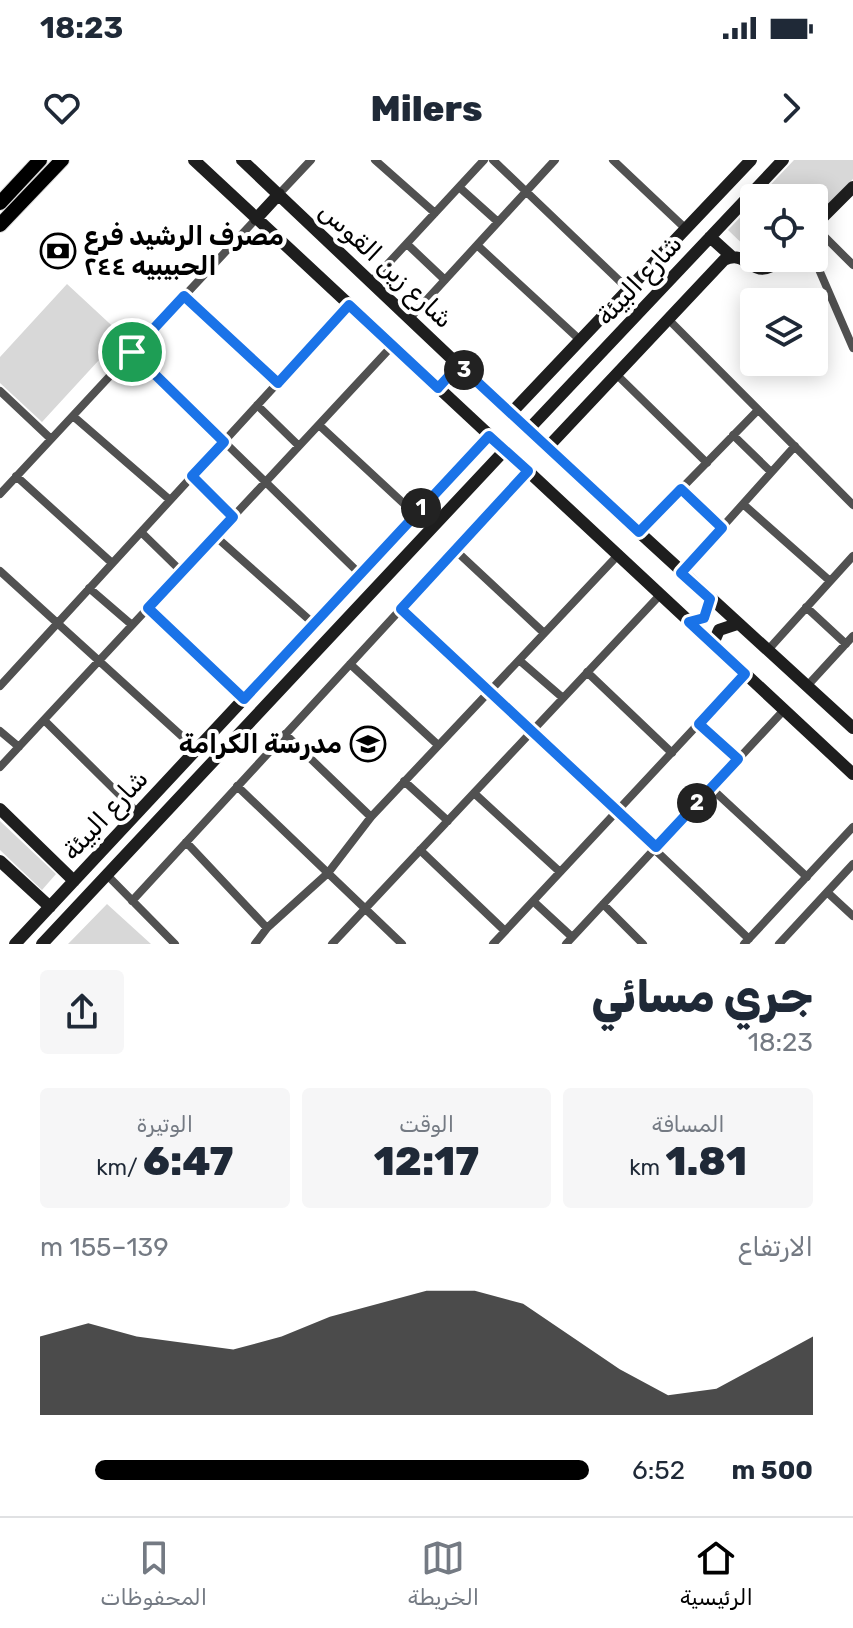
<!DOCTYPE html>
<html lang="ar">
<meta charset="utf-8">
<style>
:root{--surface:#fff;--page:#f6f6f7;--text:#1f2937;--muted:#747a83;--line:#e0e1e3;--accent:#000}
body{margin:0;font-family:Rubik,Cairo,sans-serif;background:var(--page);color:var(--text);direction:rtl;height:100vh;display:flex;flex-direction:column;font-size:30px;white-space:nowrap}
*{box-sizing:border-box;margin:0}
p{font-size:26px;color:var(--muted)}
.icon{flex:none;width:44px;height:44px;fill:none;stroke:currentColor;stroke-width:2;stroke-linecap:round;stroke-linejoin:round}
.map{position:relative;height:784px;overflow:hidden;direction:ltr}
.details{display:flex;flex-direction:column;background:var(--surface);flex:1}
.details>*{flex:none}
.controls{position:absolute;left:740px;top:24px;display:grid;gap:16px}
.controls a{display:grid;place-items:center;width:88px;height:88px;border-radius:8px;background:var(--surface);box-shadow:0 4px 20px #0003;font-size:40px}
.pin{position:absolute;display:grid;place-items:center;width:68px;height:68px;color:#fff;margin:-34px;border:4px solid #fff;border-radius:50%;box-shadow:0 2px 8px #0007}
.km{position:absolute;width:40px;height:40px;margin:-20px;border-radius:50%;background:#222;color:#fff;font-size:22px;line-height:40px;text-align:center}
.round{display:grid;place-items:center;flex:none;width:84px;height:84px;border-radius:8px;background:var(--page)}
.headline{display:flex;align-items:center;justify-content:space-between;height:136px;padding:0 40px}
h1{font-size:44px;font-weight:800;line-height:60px}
.metrics{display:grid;grid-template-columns:repeat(3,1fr);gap:12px;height:136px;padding:8px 40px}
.metrics div{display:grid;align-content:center;border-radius:8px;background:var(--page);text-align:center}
.metrics b{font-size:40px;font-weight:800}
.metrics small{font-size:22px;font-weight:400}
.metrics p{font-size:22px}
.chart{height:224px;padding:16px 40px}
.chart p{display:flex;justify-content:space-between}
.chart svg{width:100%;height:144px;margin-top:8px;fill:var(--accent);opacity:.7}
ul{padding:0 40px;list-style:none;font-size:26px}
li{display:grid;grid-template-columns:128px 96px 1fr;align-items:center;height:60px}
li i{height:20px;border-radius:10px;background:var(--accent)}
.status{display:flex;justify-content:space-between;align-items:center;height:56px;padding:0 40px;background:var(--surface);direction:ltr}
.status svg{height:22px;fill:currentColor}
header{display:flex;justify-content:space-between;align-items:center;height:104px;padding:0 40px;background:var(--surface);font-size:36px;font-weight:800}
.dock{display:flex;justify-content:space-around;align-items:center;height:112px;border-top:2px solid var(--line);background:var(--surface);font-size:22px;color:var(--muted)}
.dock a{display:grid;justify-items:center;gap:4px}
.dock .selected{color:var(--accent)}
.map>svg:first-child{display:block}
.green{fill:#d8d8d8}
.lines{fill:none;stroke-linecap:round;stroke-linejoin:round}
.primary-casing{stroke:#dbdbdb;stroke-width:16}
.street{stroke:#515151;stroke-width:8}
.secondary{stroke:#1e1e1e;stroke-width:12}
.primary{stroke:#000;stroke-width:14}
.route-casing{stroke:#fff;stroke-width:16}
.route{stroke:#1a73e8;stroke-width:10}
.labels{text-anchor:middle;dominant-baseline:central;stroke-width:8;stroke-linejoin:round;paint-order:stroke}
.poi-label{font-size:26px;font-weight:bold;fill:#000;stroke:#fff;text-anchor:start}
.street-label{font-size:26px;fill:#000;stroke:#fff}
</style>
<div class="status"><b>18:23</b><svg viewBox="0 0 49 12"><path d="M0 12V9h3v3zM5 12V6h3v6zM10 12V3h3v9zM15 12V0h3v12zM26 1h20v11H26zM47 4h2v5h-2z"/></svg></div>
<header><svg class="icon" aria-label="forward" viewBox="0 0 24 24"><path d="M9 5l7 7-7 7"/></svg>Milers<svg class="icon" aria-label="heart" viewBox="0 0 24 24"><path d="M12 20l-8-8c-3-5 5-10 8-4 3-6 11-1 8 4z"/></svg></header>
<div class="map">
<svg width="853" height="784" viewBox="0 0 853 784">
<rect width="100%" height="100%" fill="#fff"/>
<path class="green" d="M 794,0 L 853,0 L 853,19 L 814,58 L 814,38 L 758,38 Z
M 754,43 L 754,95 L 728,70 Z
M 67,124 L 122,175 L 42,262 L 0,223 L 0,197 Z
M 0,661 L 56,714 L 42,730 L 0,690 Z
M 107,744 L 151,784 L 68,784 Z"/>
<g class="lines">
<g class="primary-casing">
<path id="primary" d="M 0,43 L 40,0
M 0,65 L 62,0"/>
</g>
<path class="street" d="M 375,0 L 435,53
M 493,0 L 628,129
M 613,0 L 686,69
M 459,27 L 498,62
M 279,34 L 311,0
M 814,66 L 853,105
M 407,84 L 445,120
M 477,85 L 580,180
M 814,98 L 853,188
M 371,122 L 484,0
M 184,136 L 278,223
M 410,158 L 555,0
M 668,159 L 853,345
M 132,192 L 360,414
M 616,214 L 707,303
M 0,231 L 51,279
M 257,245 L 299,286
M 73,256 L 170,340
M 319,265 L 415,354
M 733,275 L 771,312
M 16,316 L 112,403
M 192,316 L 233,357
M 681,329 L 722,368
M 0,334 L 256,59
M 743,344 L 830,421
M 141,372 L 182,412
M 639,372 L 758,250
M 215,376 L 314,464
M 454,389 L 544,473
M 0,411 L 196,589
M 681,413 L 795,286
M 89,428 L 132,465
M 806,447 L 846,484
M 148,448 L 244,539
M 401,449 L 749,779
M 767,491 L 853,396
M 519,500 L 563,538
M 350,504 L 438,585
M 587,512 L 672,593
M 808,525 L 853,476
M 0,526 L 349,145
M 44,560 L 138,653
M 699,564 L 738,599
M 0,571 L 19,587
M 285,574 L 371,657
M 0,607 L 393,185
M 404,621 L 448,661
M 237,626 L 402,784
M 711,628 L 807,717
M 474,633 L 560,712
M 186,682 L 267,768
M 420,690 L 505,771
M 107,715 L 175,784
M 827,732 L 853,756
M 132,741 L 528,311
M 533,741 L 572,777
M 603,744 L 643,784
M 255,784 L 267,768 L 328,713 L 371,657 L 619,394
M 332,784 L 660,435
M 493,784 L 745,514
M 566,784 L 784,550
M 744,784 L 853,667
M 779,784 L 853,704"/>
<path class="secondary" d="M 194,0 L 853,614
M 242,0 L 510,254 L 853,568
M 256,59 L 279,34
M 814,66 L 853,27
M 710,77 L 731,96
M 438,228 L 459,205
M 510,254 L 751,0
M 528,270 L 783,0
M 547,288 L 724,100 C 750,87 752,127 782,98
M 689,462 L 704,458 L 710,439
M 713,484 L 719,470 L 737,464
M 0,649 L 74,721
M 0,701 L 50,747
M 15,784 L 489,276
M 42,784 L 505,290"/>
<use href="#primary" class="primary"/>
</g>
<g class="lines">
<g class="route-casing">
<path id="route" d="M 184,136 L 278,223 L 349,145 L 438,228 L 459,205 L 639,372 L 681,329 L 722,368 L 681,413 L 710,439 L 704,458 L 689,462 L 745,514 L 699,564 L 738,599 L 656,687 L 401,449 L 528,311 L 489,276 L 244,539 L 148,448 L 233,357 L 192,316 L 224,282 L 132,192 Z"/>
</g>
<use href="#route" class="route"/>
</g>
<defs>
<g id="bank-ring" transform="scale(1.8)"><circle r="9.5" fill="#fff" stroke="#000" stroke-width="1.5"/><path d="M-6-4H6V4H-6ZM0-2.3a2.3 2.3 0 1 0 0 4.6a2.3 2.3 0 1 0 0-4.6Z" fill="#000"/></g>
<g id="school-ring" transform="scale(1.8)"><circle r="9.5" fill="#fff" stroke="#000" stroke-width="1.5"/><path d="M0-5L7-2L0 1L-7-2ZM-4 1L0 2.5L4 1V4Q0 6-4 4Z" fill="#000"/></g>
</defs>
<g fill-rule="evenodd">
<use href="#bank-ring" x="58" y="91"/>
<use href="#school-ring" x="368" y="584"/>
</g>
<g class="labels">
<g class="poi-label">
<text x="84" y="76">مصرف الرشيد فرع<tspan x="84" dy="30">الحبيبيه ٢٤٤</tspan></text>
<text x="342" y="584" text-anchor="end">مدرسة الكرامة</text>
</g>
<g class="street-label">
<text transform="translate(386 105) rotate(43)">شارع زين القوس</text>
<text transform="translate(639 120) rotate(-47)">شارع البيئة</text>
<text transform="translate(105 655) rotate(-47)">شارع البيئة</text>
</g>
</g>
</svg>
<div class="controls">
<a><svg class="icon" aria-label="locate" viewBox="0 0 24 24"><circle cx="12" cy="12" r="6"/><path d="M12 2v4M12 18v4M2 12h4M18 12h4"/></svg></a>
<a><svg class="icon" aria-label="layers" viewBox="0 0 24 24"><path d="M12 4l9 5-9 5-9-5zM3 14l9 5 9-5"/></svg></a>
</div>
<div class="pin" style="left:132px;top:192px;background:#1e9e55"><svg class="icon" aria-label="arrive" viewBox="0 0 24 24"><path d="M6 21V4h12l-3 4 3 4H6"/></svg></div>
<b class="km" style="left:421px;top:348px">1</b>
<b class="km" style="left:697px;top:643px">2</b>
<b class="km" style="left:464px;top:210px">3</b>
</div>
<section class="details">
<div class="headline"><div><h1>جري مسائي</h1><p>18:23</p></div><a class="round"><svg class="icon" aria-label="share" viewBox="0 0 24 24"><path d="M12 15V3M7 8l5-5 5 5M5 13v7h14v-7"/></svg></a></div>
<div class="metrics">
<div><p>المسافة</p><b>1.81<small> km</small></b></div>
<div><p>الوقت</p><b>12:17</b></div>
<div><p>الوتيرة</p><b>6:47<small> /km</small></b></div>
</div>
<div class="chart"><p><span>الارتفاع</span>139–155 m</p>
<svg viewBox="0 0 160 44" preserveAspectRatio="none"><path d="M0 44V20L10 16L20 20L30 22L40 24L50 20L60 14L70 10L80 6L90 6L100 10L110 20L120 30L130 38L140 36L150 28L160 20V44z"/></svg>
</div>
<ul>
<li><b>500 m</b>6:52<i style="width:90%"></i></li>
</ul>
</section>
<nav class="dock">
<a class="selected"><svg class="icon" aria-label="home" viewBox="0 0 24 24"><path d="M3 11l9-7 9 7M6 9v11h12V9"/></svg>الرئيسية</a>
<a><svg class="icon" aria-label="map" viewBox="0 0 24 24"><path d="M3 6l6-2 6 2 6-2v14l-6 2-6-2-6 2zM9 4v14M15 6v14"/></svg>الخريطة</a>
<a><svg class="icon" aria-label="saved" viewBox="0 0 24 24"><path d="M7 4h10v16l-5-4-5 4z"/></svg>المحفوظات</a>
</nav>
